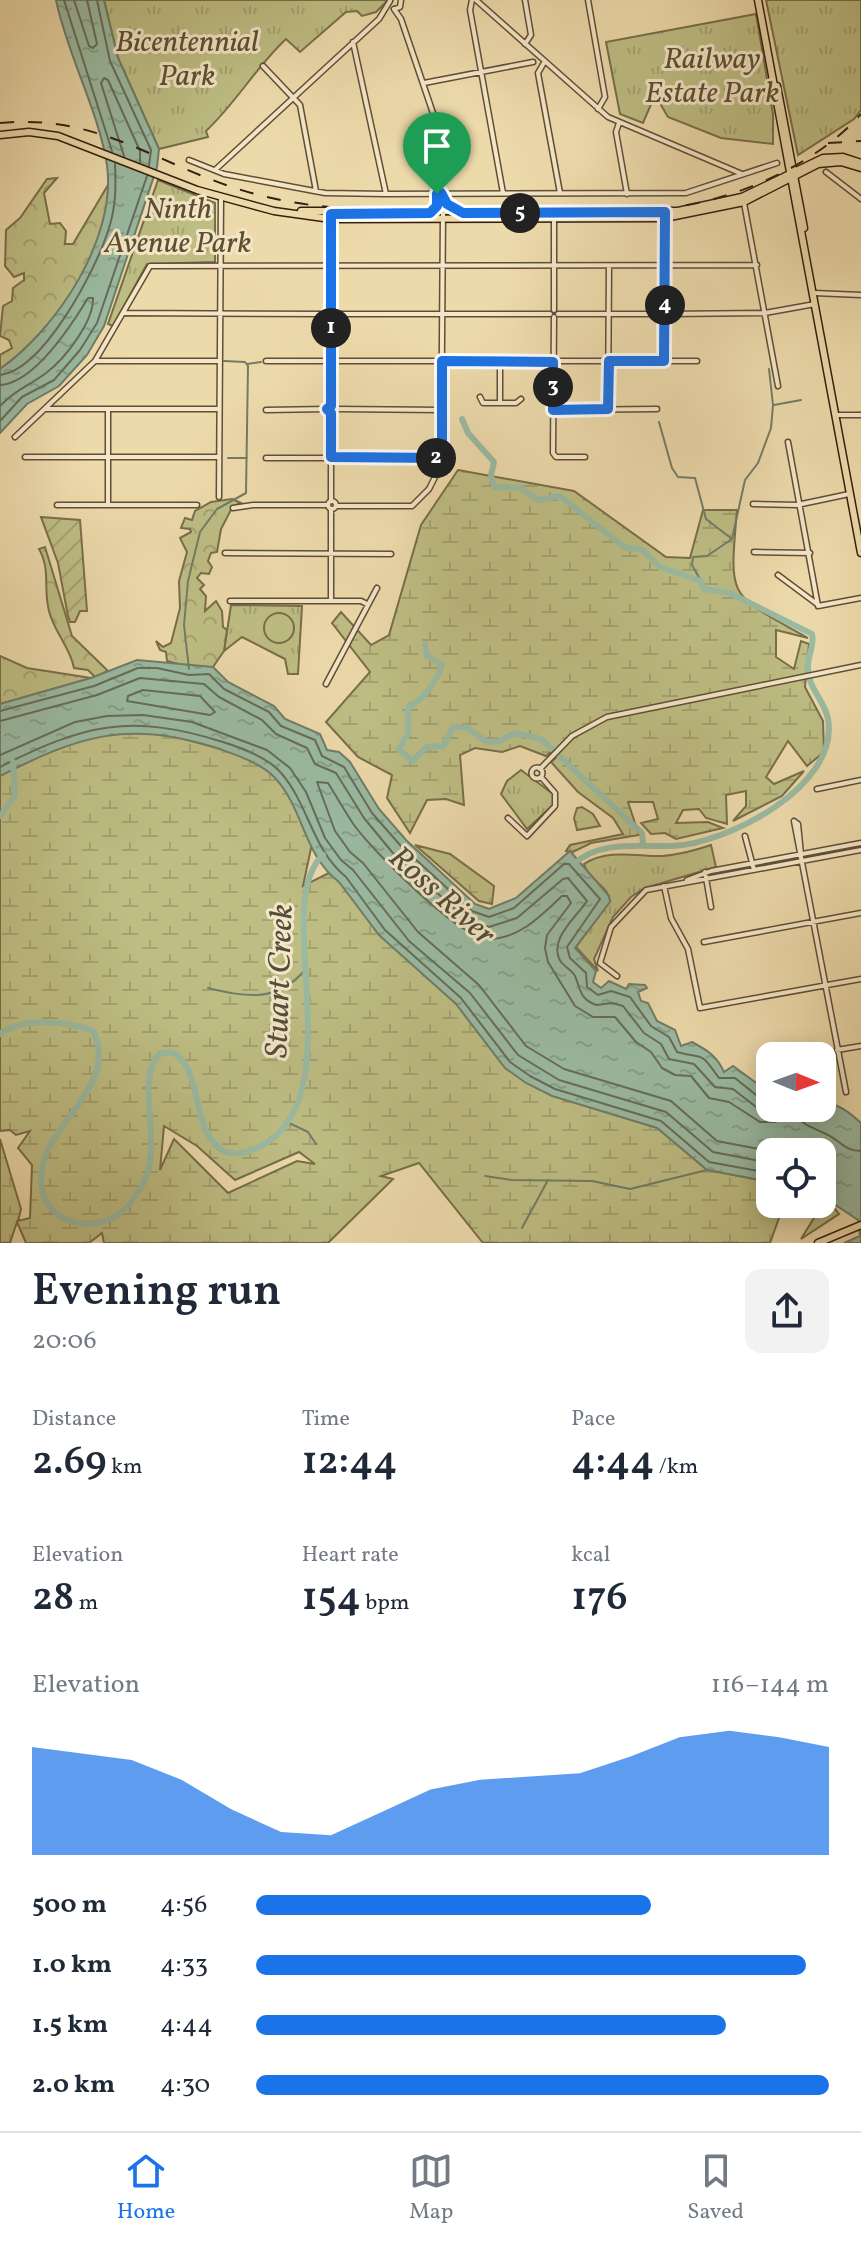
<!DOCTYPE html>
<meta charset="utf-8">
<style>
:root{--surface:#fff;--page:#f2f2f3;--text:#1f2937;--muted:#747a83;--line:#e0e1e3;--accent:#1a73e8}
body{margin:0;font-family:Vollkorn,serif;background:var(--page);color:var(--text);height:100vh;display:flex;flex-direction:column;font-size:30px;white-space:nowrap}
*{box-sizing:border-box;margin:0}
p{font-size:26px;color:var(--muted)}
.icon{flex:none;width:44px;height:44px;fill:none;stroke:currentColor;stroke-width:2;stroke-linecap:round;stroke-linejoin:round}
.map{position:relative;height:1243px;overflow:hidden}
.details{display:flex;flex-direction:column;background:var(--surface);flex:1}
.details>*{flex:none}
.needle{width:52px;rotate:91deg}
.buttons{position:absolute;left:756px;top:1042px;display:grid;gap:16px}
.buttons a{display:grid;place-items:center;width:80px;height:80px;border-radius:16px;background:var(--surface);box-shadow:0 4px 20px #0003;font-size:40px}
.pin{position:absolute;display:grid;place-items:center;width:68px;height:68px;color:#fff;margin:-82px -34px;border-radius:50% 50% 50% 0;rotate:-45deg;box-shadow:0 0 8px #0007}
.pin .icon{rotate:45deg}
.km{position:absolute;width:40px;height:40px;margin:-20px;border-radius:50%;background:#222;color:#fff;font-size:22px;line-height:40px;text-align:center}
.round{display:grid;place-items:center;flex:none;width:84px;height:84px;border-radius:16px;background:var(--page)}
.headline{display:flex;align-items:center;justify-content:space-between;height:136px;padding:0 32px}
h1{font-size:44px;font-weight:600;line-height:60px}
.stats{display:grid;grid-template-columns:repeat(3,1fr);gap:12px;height:136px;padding:8px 32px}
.stats div{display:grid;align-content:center}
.stats b{font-size:40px;font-weight:600}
.stats small{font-size:22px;font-weight:400}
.stats p{font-size:22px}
.chart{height:224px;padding:16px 32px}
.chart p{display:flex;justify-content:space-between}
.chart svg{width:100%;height:144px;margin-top:8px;fill:var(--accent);opacity:.7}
ul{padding:0 32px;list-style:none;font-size:26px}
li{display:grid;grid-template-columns:128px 96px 1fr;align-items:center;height:60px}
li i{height:20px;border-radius:10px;background:var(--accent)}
.tabs{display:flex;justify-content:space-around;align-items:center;height:112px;border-top:2px solid var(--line);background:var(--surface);font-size:22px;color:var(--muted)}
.tabs a{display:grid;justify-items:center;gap:4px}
.tabs .selected{color:var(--accent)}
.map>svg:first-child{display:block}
.grass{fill:url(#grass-tufts);stroke:#786e4a;stroke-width:2}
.forest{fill:url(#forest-crowns);stroke:#786e4a;stroke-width:2}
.wetland{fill:url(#wetland-marsh);stroke:#786e4a;stroke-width:2;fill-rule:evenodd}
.garden{fill:url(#garden-furrows);stroke:#786e4a;stroke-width:2}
.pitch{fill:#bebe84;stroke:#786e4a;stroke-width:2}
.water{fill:url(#water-ripples);stroke:#717c68;stroke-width:2}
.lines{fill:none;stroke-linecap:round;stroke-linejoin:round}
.shore{stroke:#666c59;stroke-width:2}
.stream{stroke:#717c68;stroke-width:2}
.river{stroke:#9abba3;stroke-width:6}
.minor-casing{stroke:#624d36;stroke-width:7}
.major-casing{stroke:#331e0f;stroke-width:9}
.minor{stroke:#f3e7c8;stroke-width:4}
.major{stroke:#eddaab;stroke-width:6}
.rail{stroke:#331e0f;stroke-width:2;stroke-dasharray:14 14;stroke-linecap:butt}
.route-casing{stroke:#fff;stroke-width:16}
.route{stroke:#1a73e8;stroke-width:10}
.labels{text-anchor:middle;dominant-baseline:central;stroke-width:6;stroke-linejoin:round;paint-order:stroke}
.park-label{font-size:30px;font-style:italic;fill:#5d4e32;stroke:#f3e7c8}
.water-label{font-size:32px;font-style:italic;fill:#524d3b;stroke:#f3e7c8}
</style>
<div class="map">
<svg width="861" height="1243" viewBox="0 0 861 1243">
<defs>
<pattern id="grass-tufts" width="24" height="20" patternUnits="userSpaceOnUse" patternTransform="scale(2)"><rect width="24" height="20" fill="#bebe84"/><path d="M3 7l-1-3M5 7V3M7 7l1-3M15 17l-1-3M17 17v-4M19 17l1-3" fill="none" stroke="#a4a371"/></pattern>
<pattern id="forest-crowns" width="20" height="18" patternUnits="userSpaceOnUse" patternTransform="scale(2)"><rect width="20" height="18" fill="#bebe84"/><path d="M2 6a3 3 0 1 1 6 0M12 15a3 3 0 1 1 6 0" fill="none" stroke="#a4a371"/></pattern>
<pattern id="wetland-marsh" width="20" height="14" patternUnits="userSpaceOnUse" patternTransform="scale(2)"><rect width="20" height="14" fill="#bebe84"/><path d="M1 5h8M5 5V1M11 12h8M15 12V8" fill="none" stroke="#a4a371"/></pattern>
<pattern id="garden-furrows" width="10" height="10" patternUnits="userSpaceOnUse" patternTransform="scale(2)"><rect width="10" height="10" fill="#bebe84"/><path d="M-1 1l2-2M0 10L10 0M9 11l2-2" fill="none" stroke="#a4a371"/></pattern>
<pattern id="water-ripples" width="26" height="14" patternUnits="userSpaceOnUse" patternTransform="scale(2)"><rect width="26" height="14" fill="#9abba3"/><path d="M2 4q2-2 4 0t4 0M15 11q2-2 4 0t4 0" fill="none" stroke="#85a08b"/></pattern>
</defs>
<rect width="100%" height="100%" fill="#eddaab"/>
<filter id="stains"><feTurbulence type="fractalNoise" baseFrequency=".0025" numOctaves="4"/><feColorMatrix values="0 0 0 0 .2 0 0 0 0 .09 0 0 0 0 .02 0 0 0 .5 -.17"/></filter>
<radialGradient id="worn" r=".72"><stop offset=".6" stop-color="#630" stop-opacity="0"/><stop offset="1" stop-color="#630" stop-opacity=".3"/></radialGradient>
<path class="grass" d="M 104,0 L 388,0 L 376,12 L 362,16 L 357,11 L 346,12 L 300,52 L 286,39 C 256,67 236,103 206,131 L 208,137 L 159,149 L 118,58 Z
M 766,0 L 861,0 L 861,110 L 854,119 L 798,155 Z
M 756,14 L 773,114 L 773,144 L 721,138 L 668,117 L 655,95 L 643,123 L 620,114 L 606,42 Z
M 158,180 L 215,203 L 215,262 L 147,264 L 113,326 L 108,324 Z
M 231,605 L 302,606 L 298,674 L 288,674 L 285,659 L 242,637 L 224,651 Z
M 521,770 L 553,794 L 553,805 L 527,829 L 501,794 L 507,781 Z
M 711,845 L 716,867 L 645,888 L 631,897 L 613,917 L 594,959 L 598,971 L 576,947 L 610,901 C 608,885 588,880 584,864 C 605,850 630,855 653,856 C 671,857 693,851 711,845 Z"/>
<path class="forest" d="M 57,178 L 44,193 L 50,224 L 60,223 L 66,231 L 65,244 L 73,244 L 108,185 C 110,251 51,334 0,369 L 0,355 L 12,348 L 9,340 L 0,336 L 3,306 L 12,301 L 13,288 L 24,280 L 24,273 L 14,277 L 5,266 L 6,230 L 20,218 L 47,179 Z
M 232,499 L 241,503 L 233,506 L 221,529 L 217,552 L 211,553 L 208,561 L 212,567 L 209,574 L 201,573 L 197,578 L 204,585 L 200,589 L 206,596 L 205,611 L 216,601 L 222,611 L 223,627 L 227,630 L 224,651 L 213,667 L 190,667 L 167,661 L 166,652 L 160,650 L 156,641 L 163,647 L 171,643 L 180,608 L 179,581 L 187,552 L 180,538 L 191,532 L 190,529 L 181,528 L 185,518 L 192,520 L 195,511 L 211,502 Z
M 45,547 L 72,636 L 108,671 L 95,677 L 88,670 L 74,668 C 70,647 54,632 49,611 C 43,589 51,570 39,549 Z
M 0,656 L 27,668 L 91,678 L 0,704 Z"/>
<path class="wetland" d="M 458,470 L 574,491 L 666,557 L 690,558 L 703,510 L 737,510 C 729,602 728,593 808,638 L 776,630 L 776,657 L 794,669 L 801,641 L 809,644 L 805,687 L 823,721 L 824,752 L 807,766 L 788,741 L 766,777 L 774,784 L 804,771 L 782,796 L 733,821 L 746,806 L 746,791 L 726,795 L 727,824 L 706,818 L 699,809 L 683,810 L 676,823 L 708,822 L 723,828 L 676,839 L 665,833 L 651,834 L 641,823 L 658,819 L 653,802 L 628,802 L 639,835 L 591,843 L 571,853 L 566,851 L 570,845 L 623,834 L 613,818 L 578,792 L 551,762 L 558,756 L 552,751 L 546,756 L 520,746 L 502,752 L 475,748 L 460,755 L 464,805 L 446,799 L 427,800 L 410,833 L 387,798 L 392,775 L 358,757 L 326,722 L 370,672 L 332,623 L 341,612 L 371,645 L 389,635 L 421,525 Z
M 136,726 L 258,759 L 299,800 L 313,839 L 303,886 L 339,868 L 595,1098 L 770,1179 L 770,1204 L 784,1204 L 770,1243 L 483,1243 L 419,1163 L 381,1176 L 393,1179 L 328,1243 L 104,1243 L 102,1233 L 89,1243 L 26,1243 L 17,1222 L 10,1243 L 0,1243 L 0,1139 L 21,1209 L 18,1221 L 30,1218 L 32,1165 L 18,1148 L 30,1131 L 16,1135 L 10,1130 L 0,1131 L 0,772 L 69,737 ZM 164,1126 L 197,1146 L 235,1180 L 299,1152 L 315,1164 L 297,1161 L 228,1193 L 174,1139 L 160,1170 Z
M 582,807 L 593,814 L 600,826 L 577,830 L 574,818 L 577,808 Z
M 415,845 L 450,854 L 494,886 L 492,904 L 479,901 Z
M 827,1199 L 839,1214 L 801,1239 L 814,1218 L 816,1204 Z"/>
<path class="garden" d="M 41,517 L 80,520 L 87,611 L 80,611 L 75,622 L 70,622 L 68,616 L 58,563 Z"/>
<path class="pitch" d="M264 628a15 15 0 1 1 30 0a15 15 0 1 1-30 0Z"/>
<path class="water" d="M 56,0 L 104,0 L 118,58 L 159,149 L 157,167 L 104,326 L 87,355 L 59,386 L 27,404 L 0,433 L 0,369 C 57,329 117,238 107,165 C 99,112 67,54 56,0 Z
M 137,660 L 213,667 L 228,682 L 274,706 L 285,719 L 320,734 L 327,750 L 339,752 L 350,762 L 379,809 L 406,840 L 475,904 L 489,909 L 516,898 L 570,851 L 609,896 L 610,902 L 575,948 L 596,971 L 593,982 L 601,988 L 609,981 L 626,989 L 629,984 L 645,985 L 647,988 L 638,992 L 641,1001 L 648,1003 L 657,1021 L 675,1030 L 681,1046 L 692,1042 C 707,1050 717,1056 724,1072 L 733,1066 L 770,1093 L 770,1108 L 822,1108 L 822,1102 C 839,1104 849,1112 861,1123 L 861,1243 L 844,1243 L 860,1236 L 858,1220 L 822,1196 L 822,1152 L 770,1152 L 770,1182 L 707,1170 L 657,1128 L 552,1096 L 526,1083 L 505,1068 L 456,1004 L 379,935 L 339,882 C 304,856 304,810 276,779 C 262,763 236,755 217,748 C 127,720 81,735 0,776 L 0,704 L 91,678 Z"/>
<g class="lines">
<path class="shore" d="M 64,0 L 112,151
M 74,0 L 89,46 L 93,48 L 97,44 L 87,0
M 97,0 L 110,61 L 151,150 L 149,166
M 124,156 L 101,83 L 104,78 L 108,80 L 140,151 L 140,162
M 0,375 C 44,370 96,269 108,231 C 116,208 116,187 115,164
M 0,385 C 34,383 71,326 88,298 L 93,298 C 94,321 65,359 46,373 C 29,386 16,389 0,406
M 0,421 L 22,397 L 54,380 L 80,350 L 97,323 L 147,176
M 143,690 L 200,696 L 215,712 L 210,715 L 127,701 L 128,696 Z
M 0,711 L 94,686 L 138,668 L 157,668 L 189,675 L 209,674 L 224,689 L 269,712 L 281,726 L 315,740 L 322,756 L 344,767 L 372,813 L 400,845 L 472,911 L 489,917 L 514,908 L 564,864 L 569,864 L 600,899 L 567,947 L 570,958 L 586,973 L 587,987 L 598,995 L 611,991 L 630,997 L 651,1026 L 669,1037 L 677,1052 C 706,1060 699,1050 719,1078 L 735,1078 L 761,1099 L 770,1101
M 0,721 L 97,695 L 140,678 L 204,684 L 219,697 L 262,720 L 276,734 L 307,748 L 315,764 L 336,773 L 364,818 L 392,852 L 466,919 L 489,927 L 517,918 L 563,879 L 568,878 L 587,901 C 576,918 547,940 561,962 C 565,967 573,971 575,976 C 581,990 579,998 596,1005 L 612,1003 L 623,1006 L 644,1033 L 661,1044 L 669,1059 L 694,1064 L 715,1087 L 733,1089 L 760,1110 L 779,1108
M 0,755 L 75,722 L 107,716 L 143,715 L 192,722 L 267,750 L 290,768 L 306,792 L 325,838 L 341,860 L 353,870 L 409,941 L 470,993 L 518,1055 L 559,1080 L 666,1112 L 713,1152 L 770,1163
M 0,767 C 84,724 131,713 223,742 C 242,748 269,758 282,774 C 309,806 312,849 346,877 L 385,930 L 461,998 L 510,1062 L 530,1076 L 555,1089 L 661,1121 L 709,1162 L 770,1173
M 775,1152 L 717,1141 L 671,1101 L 564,1069 L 526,1046 L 479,985 L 418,932 L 363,863 L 350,852 L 335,831 L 317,782 L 328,783 C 337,797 345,812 354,825 C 373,851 459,939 489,939 C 519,939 542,915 562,896 L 567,896 L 571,903 L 547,935 L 545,948 L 548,962 L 575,1006 L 593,1017 L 615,1017 L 636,1042 L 651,1052 L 662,1068 L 675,1075 L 691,1076 L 709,1098 L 729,1102 L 760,1122 L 775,1122 L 794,1114 C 804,1126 812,1127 826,1134 C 840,1140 844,1151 861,1151"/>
<path class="stream" d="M 247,364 L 261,362
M 774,405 L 801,400
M 659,422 L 672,468 L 678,477 L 695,478 L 706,519 L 732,539
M 228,458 L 247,458
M 701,581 L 692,565 L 693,557 L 707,556 L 732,539 L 745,480 L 758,463 L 771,428 L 773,405 L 769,369
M 189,669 L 184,625 L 188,581 L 200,532 L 217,509 L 246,493 L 248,366 L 245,362 L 224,361
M 208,988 C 246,997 277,1003 305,970
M 287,1122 L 308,1132 L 316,1144
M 485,1176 L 511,1180 L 592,1181 L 630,1189 L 707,1170
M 522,1228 L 548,1180"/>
<path class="river" d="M 462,419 L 468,433 L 494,462 L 491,475 L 494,487 L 521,488 L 538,500 L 560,496 L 624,547 L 643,550 L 660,567 L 701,581 L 704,589 L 730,593 L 812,634 C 815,646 807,656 808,669 C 808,688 825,701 828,719 C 840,786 727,844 672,846 C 640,847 599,840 574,864
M 425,644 L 427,656 L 442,665 C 437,682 423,699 408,708 L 408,734 L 399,749 L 412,761 L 427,747 L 443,746 L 453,727 L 466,727 L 487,742 L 500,741 L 515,733 L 541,739 L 642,833 L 643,845
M 0,816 L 15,796 L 13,762
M 0,1034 C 24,1017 66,1021 93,1031 C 121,1088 41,1124 41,1179 C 41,1224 94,1237 125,1209 C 131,1203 135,1195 140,1189 C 167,1149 133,1084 159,1054 L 171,1052 C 204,1064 189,1133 224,1151 C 235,1156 249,1152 259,1147 C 356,1099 269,904 323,855"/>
<g class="minor-casing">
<path id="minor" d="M 472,0 L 470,10 L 503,193
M 476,0 L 608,117 L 742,174
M 525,0 L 531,35 L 525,44
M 588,0 L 605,97 L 598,109
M 394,9 L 401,19 L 435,119 L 438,179
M 395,9 L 400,7 L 401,0
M 353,42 L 386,194
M 545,61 L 538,73 L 560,193
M 263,66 L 300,105 L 316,191
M 424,83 L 533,62
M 619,123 L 616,132 L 627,194
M 189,160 L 224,174 L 325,193 L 386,194 L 686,193 L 777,163
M 215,170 L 379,19 L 390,1
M 826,172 L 861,199
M 744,203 L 778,386
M 554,218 L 554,310
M 665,219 L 665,311
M 814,293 L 861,295
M 331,310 L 331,220
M 124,313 L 328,314
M 336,314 L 550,314
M 558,314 L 662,314
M 668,314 L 765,313 L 815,304
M 554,317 L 553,453 L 556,457 L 585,457
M 95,361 L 219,361
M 266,361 L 697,361
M 664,361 L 665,317
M 500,362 L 500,401
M 480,397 L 483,403 L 516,403 L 521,399
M 331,406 L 331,317
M 47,409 L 218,409
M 108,409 L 108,505
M 335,409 L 443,410
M 608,409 L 609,266
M 266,410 L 327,409
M 553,410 L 657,409
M 331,413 L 331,501
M 836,415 L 861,415
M 15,437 L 95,361 L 150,266 L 757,265
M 788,442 L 818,606
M 25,457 L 218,457
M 266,458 L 442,458
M 219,497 L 221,198
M328 505a4 4 0 1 1 8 0a4 4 0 1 1-8 0Z
M 753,504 L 797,505 L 849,494
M 57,505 L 197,505
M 336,506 L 412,506 L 429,489 L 441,465 L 443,213 L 439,176
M 233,508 L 253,505 L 328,505
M 754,552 L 810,553
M 225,553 L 391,554
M 778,575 L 817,604
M 230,601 L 361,601 L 367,604
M 331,601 L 331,510
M 818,606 L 861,598
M 326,684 L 377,588
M531.5 773a5.5 5.5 0 1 1 11 0a5.5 5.5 0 1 1-11 0Z
M 540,769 L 572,736 L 607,717 L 861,665
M 817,789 L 861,780
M 508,818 L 527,836 L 555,806 L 555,793 L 541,777
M 745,836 L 754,870
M 801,854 L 798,824 L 794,821 L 846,1092
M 705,872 L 711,907
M 687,880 L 711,871 L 861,843
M 664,886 L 671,918 L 688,949 L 700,1008 L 861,979
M 704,942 L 861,913
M 617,976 L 600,963 L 611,927 L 646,890 L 861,850
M 837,1050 L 861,1046"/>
</g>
<g class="major-casing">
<path id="major" d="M 758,0 L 861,553
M 777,86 L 804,228
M 0,135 L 29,132 L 58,136 L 197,190 L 274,211 L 331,219 L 665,218 L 744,202 L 818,164 L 841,162 L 861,168
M 441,193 L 447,204 L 458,210
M 301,211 L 678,211 L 742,197 L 823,158 L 843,157 L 861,163
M 430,213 L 438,202
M 818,1243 L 861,1225"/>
</g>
<use href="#minor" class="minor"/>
<use href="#major" class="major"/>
<path class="rail" d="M 0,123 C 105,113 164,171 259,195 C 342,217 432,208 518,208 C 580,209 649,216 710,200 C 764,186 824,156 861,114
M 828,143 L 861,141"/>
</g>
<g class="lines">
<g class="route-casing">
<path id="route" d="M 441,193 L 447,204 L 463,213 L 665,212 L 664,361 L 609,361 L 608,409 L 553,410 L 553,362 L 442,361 L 442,458 L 331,457 L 331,413 L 327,409 L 331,406 L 331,317 L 328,314 L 331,310 L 331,214 L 430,213 L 437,206 L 437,194 Z"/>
</g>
<use href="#route" class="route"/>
</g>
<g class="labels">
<g class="park-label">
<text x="187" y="43">Bicentennial<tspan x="187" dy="34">Park</tspan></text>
<text x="712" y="60">Railway<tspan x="712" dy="34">Estate Park</tspan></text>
<text x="178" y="210">Ninth<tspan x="178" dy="34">Avenue Park</tspan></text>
</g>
<g class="water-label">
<text transform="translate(441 897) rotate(42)">Ross River</text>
<text transform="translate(281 981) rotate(-88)">Stuart Creek</text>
</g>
</g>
<rect width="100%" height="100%" filter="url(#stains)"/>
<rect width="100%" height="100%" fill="url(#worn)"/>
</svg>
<div class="buttons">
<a><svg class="needle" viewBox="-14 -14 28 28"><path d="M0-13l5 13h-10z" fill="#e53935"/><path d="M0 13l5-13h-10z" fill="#747a83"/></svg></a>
<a><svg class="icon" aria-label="locate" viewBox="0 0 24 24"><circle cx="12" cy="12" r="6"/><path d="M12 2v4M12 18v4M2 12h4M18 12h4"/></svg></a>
</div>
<div class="pin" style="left:437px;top:194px;background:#1e9e55"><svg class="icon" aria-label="arrive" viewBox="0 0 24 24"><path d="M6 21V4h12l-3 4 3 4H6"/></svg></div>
<b class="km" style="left:331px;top:328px">1</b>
<b class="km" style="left:436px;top:458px">2</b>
<b class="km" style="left:553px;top:387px">3</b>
<b class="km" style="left:665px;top:305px">4</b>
<b class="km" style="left:520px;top:213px">5</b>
</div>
<section class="details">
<div class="headline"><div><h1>Evening run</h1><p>20:06</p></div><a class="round"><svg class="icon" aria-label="share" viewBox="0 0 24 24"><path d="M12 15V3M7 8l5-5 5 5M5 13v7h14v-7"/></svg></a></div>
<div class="stats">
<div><p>Distance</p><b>2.69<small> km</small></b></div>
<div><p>Time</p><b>12:44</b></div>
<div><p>Pace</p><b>4:44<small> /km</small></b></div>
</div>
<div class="stats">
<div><p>Elevation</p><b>28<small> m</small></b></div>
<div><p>Heart rate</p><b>154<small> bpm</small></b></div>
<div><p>kcal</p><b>176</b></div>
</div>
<div class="chart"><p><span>Elevation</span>116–144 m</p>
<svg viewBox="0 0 160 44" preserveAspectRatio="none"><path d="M0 44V11L10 13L20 15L30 21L40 30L50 37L60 38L70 31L80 24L90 21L100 20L110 19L120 14L130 8L140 6L150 8L160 11V44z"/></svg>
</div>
<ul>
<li><b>500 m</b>4:56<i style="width:69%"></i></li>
<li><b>1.0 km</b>4:33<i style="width:96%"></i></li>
<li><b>1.5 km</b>4:44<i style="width:82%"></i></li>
<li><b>2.0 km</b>4:30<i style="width:100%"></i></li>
</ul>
</section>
<nav class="tabs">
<a class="selected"><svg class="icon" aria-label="home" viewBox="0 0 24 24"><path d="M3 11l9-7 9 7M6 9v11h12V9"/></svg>Home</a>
<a><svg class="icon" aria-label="map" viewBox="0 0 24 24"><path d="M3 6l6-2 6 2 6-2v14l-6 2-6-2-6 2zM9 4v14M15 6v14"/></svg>Map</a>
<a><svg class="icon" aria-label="saved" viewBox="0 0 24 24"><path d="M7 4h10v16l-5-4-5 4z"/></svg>Saved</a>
</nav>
